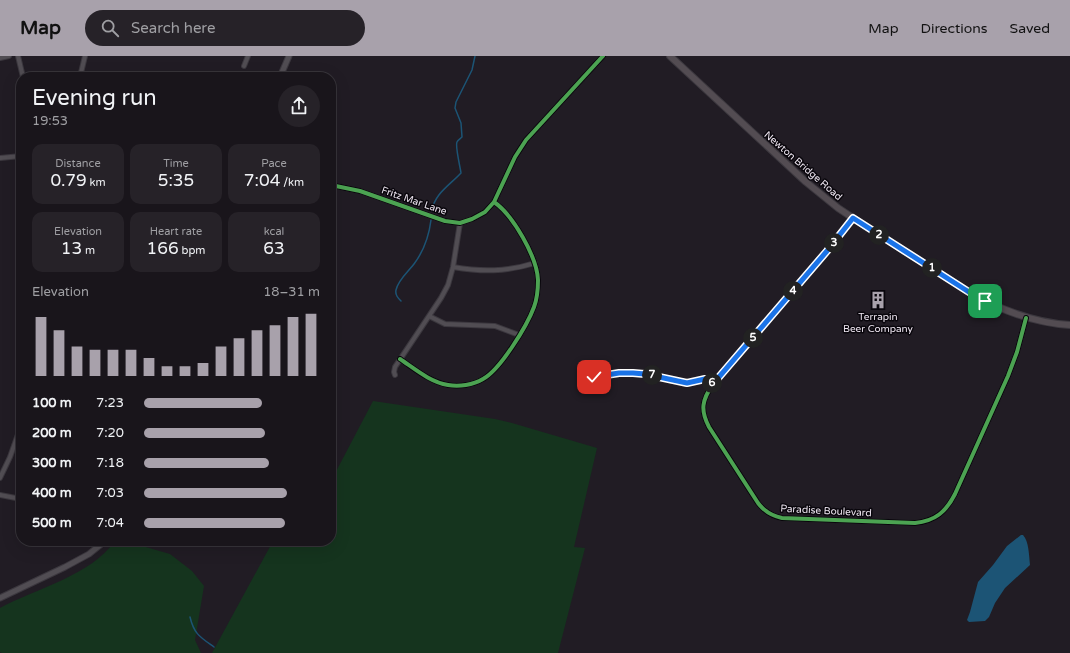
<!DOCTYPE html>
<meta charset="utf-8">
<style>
:root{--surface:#19151b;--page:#262228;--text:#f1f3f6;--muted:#9f9fa3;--line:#37343a;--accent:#a8a1ab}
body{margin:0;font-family:"Varela Round",sans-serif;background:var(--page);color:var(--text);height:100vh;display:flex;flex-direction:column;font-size:15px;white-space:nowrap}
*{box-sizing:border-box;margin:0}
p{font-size:13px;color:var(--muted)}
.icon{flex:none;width:22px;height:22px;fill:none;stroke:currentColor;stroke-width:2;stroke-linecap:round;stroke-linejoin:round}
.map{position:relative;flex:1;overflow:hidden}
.panel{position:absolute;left:16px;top:16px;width:320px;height:474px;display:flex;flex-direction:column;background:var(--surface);border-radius:16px;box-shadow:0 4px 16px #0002,0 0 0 1px var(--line)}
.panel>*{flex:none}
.pin{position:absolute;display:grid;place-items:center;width:34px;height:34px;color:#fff;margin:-17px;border-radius:8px;box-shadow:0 2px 6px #0006}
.km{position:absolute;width:20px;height:20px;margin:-10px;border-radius:50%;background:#222;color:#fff;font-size:11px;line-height:20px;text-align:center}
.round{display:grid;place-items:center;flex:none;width:42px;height:42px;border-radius:21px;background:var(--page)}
.overview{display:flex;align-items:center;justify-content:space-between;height:68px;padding:0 16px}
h1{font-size:22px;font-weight:600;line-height:30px}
.metrics{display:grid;grid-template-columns:repeat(3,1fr);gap:6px;height:68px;padding:4px 16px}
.metrics div{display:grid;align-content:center;border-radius:10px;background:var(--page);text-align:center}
.metrics b{font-size:17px;font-weight:600}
.metrics small{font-size:11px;font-weight:400}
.metrics p{font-size:11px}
.chart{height:112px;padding:8px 16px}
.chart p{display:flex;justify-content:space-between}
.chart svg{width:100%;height:72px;margin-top:4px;stroke:var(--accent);stroke-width:6}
ul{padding:0 16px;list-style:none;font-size:13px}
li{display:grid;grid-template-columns:64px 48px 1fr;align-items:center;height:30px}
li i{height:10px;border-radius:5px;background:var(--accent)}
header{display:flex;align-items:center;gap:24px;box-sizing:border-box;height:56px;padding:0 20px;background:var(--accent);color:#111}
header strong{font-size:19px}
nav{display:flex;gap:22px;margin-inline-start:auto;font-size:14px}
.search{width:280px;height:36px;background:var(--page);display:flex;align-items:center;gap:10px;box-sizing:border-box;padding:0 14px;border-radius:22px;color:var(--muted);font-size:15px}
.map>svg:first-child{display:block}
.green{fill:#15341e}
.water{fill:#1c5475}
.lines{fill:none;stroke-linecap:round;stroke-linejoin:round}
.stream{stroke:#1c5475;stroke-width:1.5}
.minor-casing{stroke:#3c383f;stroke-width:6}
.tertiary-casing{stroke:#3c383f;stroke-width:7}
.secondary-casing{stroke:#3c383f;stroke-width:8}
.minor{stroke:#514d53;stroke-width:4}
.tertiary{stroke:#514d53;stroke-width:5}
.secondary{stroke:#534c52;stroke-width:6}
.cycleway-casing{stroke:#09060c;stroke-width:6}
.cycleway{stroke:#4ca352;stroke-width:4}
.route-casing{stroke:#fff;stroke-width:8}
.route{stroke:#1a73e8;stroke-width:5}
.labels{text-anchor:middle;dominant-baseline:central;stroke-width:3;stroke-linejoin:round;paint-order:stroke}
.street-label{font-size:10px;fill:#f0e8f3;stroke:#09060c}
.poi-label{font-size:10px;fill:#f0e8f3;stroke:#09060c}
</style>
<header>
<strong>Map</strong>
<div class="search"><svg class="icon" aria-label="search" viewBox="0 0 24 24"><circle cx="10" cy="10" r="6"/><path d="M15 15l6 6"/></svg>Search here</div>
<nav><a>Map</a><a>Directions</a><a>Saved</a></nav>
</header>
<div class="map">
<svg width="1070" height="597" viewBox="0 0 1070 597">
<rect width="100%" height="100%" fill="#211c24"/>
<path class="green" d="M 373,345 L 495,363 L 512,367 L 597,392 L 574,491 L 585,492 L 558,597 L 212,597 L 273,485 L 331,485 L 331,425 Z
M 115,485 L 125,485 L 170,498 L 192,515 L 204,530 L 195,584 L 201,597 L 2,597 L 0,596 L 0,552 C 37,532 90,520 115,485 Z"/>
<path class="water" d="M 1021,479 L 1023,479 C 1029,485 1029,500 1030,509 L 1005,532 L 995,547 L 989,561 L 985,565 L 969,566 L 967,564 L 970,556 L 978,526 L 993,509 L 1007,490 Z"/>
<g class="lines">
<path class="stream" d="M 432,155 C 434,138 450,129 461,117 C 460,110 455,90 457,86 C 458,84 460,83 462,81 L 461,67 L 455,52 L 456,46 L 472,14 L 475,0
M 401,245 C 398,242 395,239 396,234 C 398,224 408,216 414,208 C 423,196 429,180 431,164
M 190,561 C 194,578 200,581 214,591"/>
<g class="minor-casing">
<path id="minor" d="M 18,0 L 23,21
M 0,2 L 9,0
M 244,10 L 248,0
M 80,21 L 85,0
M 0,102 L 21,100
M 331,129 L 360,135 L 445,165 L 460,167 L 472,163 L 485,156 L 494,146 L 515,101 L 526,84 L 603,0
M 853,162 L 827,195 L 713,328 C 702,344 700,354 709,371 L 758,447 C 764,455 772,460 782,462 L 915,467 C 935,465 946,456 955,438 L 1008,320 L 1017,296 L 1026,262
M 453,211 C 482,216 506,216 535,207
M 429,260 L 445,268 L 495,270 L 519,279
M 400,303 C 415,313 430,326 448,329 C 459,331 473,329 483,323 C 500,314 527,270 534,251 C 537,243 538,233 538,224 C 537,201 513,159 494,146
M 395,319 L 394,316 L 395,311 L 441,242 L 448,229 L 453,211 L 460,167
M 594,321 L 619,317 L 633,317 L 645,318 L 687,327 L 705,323 L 713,328
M 0,422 L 10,401 L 21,370
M 0,439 L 21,443"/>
</g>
<g class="tertiary-casing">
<path id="tertiary" d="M 280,21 L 289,0
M 0,542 L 65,511 L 89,498 L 105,485"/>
</g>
<g class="secondary-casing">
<path id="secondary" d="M 670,0 L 806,126 L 838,152 L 853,162 L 972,238 C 1003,255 1035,267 1070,269"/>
</g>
<use href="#minor" class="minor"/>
<use href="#tertiary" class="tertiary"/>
<use href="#secondary" class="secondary"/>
<g class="cycleway-casing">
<path id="cycleway" d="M 331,129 L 360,135 L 445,165 L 460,167 L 472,163 L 485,156 L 494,146 L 515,101 L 526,84 L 603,0
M 853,162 L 827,195 L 713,328 C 702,344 700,354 709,371 L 758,447 C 764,455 772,460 782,462 L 915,467 C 935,465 946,456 955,438 L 1008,320 L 1017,296 L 1026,262
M 400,303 C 415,313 430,326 448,329 C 459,331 473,329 483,323 C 500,314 527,270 534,251 C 537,243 538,233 538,224 C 537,201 513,159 494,146"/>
</g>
<use href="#cycleway" class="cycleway"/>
</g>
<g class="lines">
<g class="route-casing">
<path id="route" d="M 594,321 L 619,317 L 633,317 L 645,318 L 687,327 L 705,323 L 713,328 L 827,195 L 853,162 L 972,238 L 985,245"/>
</g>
<use href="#route" class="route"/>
</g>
<defs>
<g id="building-bare" transform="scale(1.38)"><path d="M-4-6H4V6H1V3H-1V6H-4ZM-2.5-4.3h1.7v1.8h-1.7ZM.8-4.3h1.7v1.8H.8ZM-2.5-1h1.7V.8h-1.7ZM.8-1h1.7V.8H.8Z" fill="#a8a1ab" stroke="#09060c" stroke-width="2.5" paint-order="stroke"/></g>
</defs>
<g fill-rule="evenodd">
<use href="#building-bare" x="878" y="244"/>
</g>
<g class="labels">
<g class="street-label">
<text transform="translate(803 110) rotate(41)">Newton Bridge Road</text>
<text transform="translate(414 145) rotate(19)">Fritz Mar Lane</text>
<text transform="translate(826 455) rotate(3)">Paradise Boulevard</text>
</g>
<g class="poi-label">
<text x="878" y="261">Terrapin<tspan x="878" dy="12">Beer Company</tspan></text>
</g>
</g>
</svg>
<div class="pin" style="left:985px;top:245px;background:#1e9e55"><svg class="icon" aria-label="arrive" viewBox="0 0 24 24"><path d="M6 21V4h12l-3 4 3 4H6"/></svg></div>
<div class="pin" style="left:594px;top:321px;background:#d93025"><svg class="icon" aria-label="check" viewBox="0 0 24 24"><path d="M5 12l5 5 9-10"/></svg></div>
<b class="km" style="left:932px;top:212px">1</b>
<b class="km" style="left:879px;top:179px">2</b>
<b class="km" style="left:834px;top:187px">3</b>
<b class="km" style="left:793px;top:235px">4</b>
<b class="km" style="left:753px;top:282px">5</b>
<b class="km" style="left:712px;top:327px">6</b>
<b class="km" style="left:652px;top:319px">7</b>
<section class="panel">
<div class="overview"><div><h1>Evening run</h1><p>19:53</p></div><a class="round"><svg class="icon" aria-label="share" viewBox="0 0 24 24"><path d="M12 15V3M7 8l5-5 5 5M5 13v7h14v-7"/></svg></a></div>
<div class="metrics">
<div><p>Distance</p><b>0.79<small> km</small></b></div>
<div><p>Time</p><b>5:35</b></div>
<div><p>Pace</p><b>7:04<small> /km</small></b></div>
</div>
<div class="metrics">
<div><p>Elevation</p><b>13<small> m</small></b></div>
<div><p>Heart rate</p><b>166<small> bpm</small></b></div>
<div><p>kcal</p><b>63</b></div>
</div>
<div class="chart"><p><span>Elevation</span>18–31 m</p>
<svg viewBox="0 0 160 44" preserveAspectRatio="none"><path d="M5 44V8M15 44V16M25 44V26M35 44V28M45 44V28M55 44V28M65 44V33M75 44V38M85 44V38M95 44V36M105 44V26M115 44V21M125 44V16M135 44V13M145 44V8M155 44V6"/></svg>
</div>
<ul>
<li><b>100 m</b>7:23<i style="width:67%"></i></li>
<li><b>200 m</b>7:20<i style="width:69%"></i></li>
<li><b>300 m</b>7:18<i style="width:71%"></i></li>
<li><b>400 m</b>7:03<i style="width:81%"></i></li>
<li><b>500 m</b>7:04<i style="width:80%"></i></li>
</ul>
</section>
</div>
